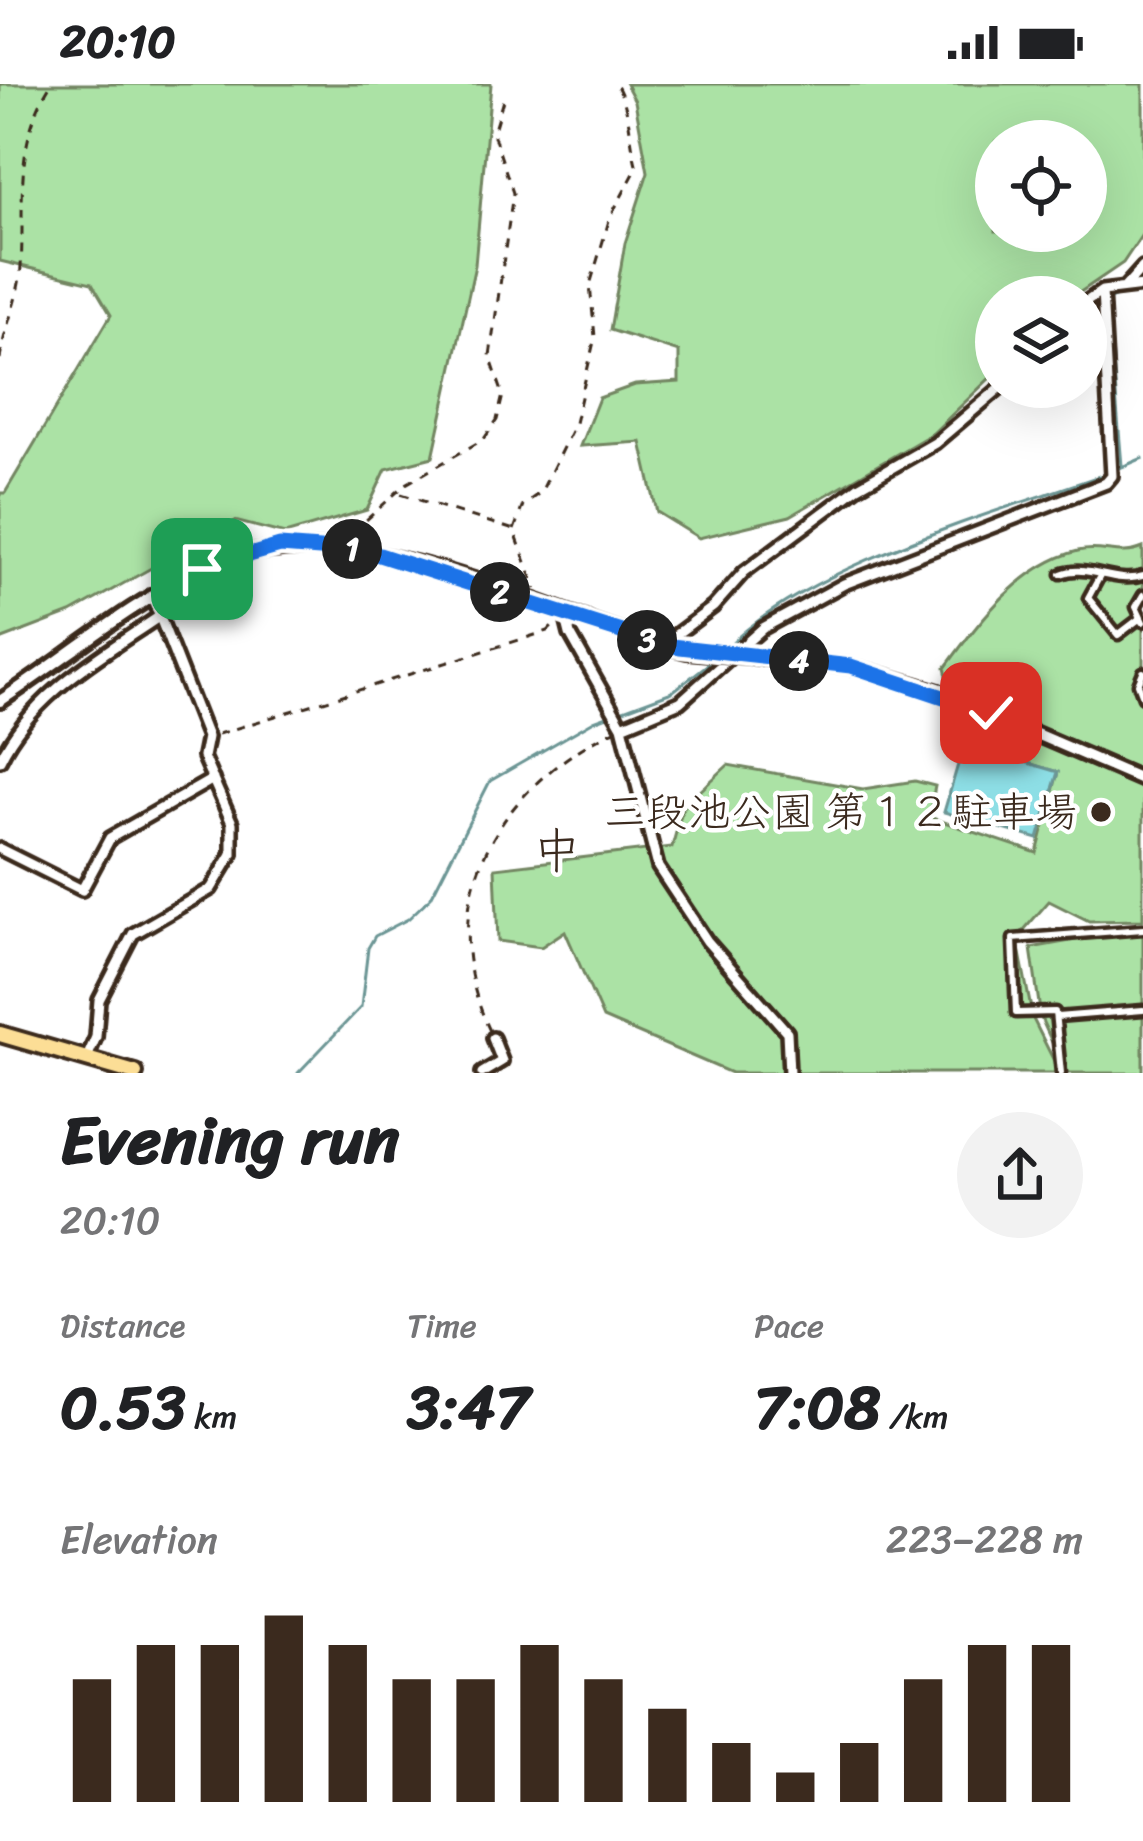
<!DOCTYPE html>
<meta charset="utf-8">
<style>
:root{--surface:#fff;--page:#f2f2f2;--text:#202124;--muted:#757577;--accent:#3b2a1e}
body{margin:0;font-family:Sriracha,"Klee One",sans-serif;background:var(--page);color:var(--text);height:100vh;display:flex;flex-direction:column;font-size:45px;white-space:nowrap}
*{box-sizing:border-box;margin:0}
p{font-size:39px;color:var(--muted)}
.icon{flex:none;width:66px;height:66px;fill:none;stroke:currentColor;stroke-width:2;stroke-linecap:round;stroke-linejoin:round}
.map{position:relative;height:989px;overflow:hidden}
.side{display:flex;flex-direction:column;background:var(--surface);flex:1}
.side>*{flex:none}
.tools{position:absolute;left:975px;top:36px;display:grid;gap:24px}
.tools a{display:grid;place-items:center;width:132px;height:132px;border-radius:50%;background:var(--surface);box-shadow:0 12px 48px #0002;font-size:60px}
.pin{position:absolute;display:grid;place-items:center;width:102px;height:102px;color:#fff;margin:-51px;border-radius:24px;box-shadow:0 6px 18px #0006}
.km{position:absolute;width:60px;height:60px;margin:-30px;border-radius:50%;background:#222;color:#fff;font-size:33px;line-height:60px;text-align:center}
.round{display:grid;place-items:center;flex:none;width:126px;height:126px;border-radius:63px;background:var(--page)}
.summary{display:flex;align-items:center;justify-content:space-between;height:204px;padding:0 60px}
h1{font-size:66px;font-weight:700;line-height:90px}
.figures{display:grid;grid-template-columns:repeat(3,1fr);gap:18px;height:204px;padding:12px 60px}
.figures div{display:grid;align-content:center}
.figures b{font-size:60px;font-weight:700}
.figures small{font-size:33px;font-weight:400}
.figures p{font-size:33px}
.chart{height:336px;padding:24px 60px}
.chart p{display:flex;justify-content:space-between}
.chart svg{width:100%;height:216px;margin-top:12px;stroke:var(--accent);stroke-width:6}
.status{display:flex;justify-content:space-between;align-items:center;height:84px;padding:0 60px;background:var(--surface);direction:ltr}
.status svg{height:33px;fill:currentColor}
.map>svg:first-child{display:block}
.green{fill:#abe2a5;stroke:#738662;stroke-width:3;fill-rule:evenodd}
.water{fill:#8ddee5;stroke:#6c9695;stroke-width:3}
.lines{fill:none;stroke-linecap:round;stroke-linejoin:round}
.stream{stroke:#6c9695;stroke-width:3}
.pedestrian-casing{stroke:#3b2a1e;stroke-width:15}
.minor-casing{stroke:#3b2a1e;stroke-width:18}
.tertiary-casing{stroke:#3b2a1e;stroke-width:20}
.primary-casing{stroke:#3b2a1e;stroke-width:22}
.path{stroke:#3b2a1e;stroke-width:3;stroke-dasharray:9 9;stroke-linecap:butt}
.pedestrian{stroke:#fff;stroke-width:6}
.minor{stroke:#fff;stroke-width:9}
.tertiary{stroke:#fff;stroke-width:10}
.primary{stroke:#fcde96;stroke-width:14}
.tertiary-bridge-casing{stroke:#3b2a1e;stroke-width:20;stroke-linecap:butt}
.tertiary-bridge{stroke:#fff;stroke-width:10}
.route-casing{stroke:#fff;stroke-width:24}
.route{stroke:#1a73e8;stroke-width:15}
.poi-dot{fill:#3b2a1e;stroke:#fff;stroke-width:4.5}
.labels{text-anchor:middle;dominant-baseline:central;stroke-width:9;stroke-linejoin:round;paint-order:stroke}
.poi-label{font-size:42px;fill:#3b2a1e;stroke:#fff;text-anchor:end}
.quarter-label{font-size:48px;fill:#3b2a1e;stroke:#fff}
</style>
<div class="status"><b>20:10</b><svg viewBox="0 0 49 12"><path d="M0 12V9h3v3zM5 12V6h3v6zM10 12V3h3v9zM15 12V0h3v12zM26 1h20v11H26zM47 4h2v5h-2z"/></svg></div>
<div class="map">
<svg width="1143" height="989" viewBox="0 0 1143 989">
<rect width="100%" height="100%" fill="#fff"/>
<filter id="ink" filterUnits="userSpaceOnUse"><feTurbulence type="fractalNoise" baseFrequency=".00833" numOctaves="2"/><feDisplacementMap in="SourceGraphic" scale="24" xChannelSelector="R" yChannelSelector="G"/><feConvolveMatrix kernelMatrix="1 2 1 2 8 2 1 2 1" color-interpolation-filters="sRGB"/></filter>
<g filter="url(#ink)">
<path class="green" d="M 0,0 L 491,0 L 475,181 L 433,373 L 386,385 L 367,426 L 285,450 L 235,437 L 71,529 L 0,556 L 0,409 L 5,409 L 111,231 L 92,199 L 0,177 Z
M 626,0 L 1143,0 L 1143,149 L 1123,179 L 1073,213 L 996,213 L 996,288 L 933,349 L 790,432 L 699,454 L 657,428 L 641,358 L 580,362 L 599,314 L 635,301 L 679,298 L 679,268 L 610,246 L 625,159 L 648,88 L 635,17 ZM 1086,57 L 1086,147 L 996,147 L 996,57 Z
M 1143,464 L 1143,836 L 1089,837 L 1049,817 L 1017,854 L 1033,935 L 1060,989 L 731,989 L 603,934 L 565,847 L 541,863 L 498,857 L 495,784 L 672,763 L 683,723 L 728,681 L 863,705 L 915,697 L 935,702 L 929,733 L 1037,769 L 1058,688 L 964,660 L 945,584 C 979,537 1021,481 1078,467 C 1102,461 1120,474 1143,464 Z
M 1143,844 L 1143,989 L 1066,989 L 1041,934 L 1031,864 Z"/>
<path class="water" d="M 964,660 L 1058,688 L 1038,755 L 944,728 Z"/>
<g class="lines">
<path class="stream" d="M 1122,382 L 1108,216 L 1128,207
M 1117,385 L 1143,374
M 723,567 C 807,480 993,430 1108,389
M 298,989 L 361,923 L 368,864 L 375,852 L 408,835 L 431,813 L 490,697 L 594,637 L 672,608 L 716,574"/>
<g class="pedestrian-casing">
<path id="pedestrian" d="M 1061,490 C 1088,479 1114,501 1143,492
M 1100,492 L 1088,514 L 1118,551 L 1139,535
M 1143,511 L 1136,523 L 1143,538
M 1143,588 L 1138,600 L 1143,613
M 1057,933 L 1143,926
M 1061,989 L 1055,928 L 1016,929 L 1013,855 L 1143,845"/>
</g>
<g class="minor-casing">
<path id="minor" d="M 1125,203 L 1143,183
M 1086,218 L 1102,207 L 1143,202
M 565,530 L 570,550 L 622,642 L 658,783 L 707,857 L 787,948 L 789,989
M 662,561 L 713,523 L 744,488 L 858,403 L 935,359 L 1001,303
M 622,642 L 680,618 L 763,544 L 844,500 L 1106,399 L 1112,392 L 1102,207
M 0,676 C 33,609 100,573 160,532
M 0,765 L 82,806 L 110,754 L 213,695
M 86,976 L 96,953 L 99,916 L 133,850 L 211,805 L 232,770 L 232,739 L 203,673 L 207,653 L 152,513
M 482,989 L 502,977 L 493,954"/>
</g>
<g class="tertiary-casing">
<path id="tertiary" d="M 748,572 L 851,582 L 936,607 L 1143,696
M 0,617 C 66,574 129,520 200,486 C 347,416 540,531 687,567"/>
</g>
<g class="primary-casing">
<path id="primary" d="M 0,950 L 135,989"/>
</g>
<path class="path" d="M 0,275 C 4,244 19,215 21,183 C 25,117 13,60 51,0
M 401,410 L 514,446 L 536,505
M 514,446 L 523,421 L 541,408 L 575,339 L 595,253 L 590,201 L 610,133 L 637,84 C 629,56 631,25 616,0
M 341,457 L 348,442 L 365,437 L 406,400 L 484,355 L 497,336 L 503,311 L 490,272 L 513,109 L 493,49 L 503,16
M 218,650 L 548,547 L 555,540
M 490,947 C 430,820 495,703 615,646"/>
<use href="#pedestrian" class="pedestrian"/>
<use href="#minor" class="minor"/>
<use href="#tertiary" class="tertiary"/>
<use href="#primary" class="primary"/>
<g class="tertiary-bridge-casing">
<path id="tertiary-bridge" d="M 687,567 L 748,572"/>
</g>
<use href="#tertiary-bridge" class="tertiary-bridge"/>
</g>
</g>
<g class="lines" filter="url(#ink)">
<g class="route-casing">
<path id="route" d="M 202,485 L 280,462 L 373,469 L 662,561 L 851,582 L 991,629"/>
</g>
<use href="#route" class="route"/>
</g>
<circle class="poi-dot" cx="1101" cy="728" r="12"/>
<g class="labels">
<g class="poi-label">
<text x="1077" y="728">三段池公園 第１２駐車場</text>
</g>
<g class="quarter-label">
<text x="557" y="766">中</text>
</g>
</g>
</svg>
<div class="tools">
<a><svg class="icon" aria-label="locate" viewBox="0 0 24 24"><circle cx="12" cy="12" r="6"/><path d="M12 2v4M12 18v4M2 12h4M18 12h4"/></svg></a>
<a><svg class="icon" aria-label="layers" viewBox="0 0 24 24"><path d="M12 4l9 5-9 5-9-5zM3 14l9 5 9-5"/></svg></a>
</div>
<div class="pin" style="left:202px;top:485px;background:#1e9e55"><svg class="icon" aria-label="arrive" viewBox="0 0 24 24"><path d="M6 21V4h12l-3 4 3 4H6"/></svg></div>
<div class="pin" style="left:991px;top:629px;background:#d93025"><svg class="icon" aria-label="check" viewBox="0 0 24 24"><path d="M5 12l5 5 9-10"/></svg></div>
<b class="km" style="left:352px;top:465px">1</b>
<b class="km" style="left:500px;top:508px">2</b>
<b class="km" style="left:647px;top:556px">3</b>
<b class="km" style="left:799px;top:577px">4</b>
</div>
<section class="side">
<div class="summary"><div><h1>Evening run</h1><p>20:10</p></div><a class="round"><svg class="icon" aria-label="share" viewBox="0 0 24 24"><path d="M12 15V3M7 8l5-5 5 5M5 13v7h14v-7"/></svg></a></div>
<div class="figures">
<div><p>Distance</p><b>0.53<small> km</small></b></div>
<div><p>Time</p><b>3:47</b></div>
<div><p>Pace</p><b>7:08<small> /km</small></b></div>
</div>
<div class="chart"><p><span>Elevation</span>223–228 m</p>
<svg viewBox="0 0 160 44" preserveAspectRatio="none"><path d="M5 44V19M15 44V12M25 44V12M35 44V6M45 44V12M55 44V19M65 44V19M75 44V12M85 44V19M95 44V25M105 44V32M115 44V38M125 44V32M135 44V19M145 44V12M155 44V12"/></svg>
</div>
</section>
